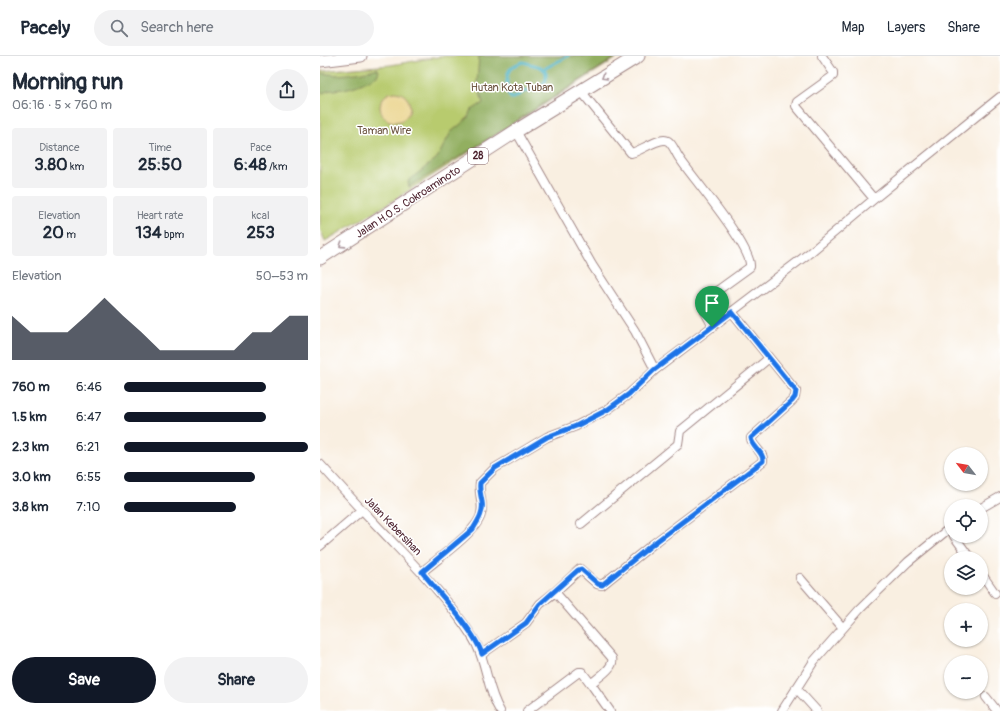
<!DOCTYPE html>
<meta charset="utf-8">
<style>
:root{--surface:#fff;--page:#f2f2f3;--text:#1f2937;--muted:#747a83;--line:#e0e1e3;--accent:#111827}
body{margin:0;font-family:Pangolin,sans-serif;background:var(--page);color:var(--text);height:100vh;display:flex;flex-direction:column;font-size:15px;white-space:nowrap}
*{box-sizing:border-box;margin:0}
p{font-size:13px;color:var(--muted)}
.icon{flex:none;width:22px;height:22px;fill:none;stroke:currentColor;stroke-width:2;stroke-linecap:round;stroke-linejoin:round}
.map{position:relative;flex:1;overflow:hidden}
.details{display:flex;flex-direction:column;background:var(--surface);width:320px}
.details>*{flex:none}
.needle{width:26px;rotate:301deg}
.buttons{position:absolute;left:624px;top:391px;display:grid;gap:8px}
.buttons a{display:grid;place-items:center;width:44px;height:44px;border-radius:50%;background:var(--surface);box-shadow:0 1px 3px #0004;font-size:20px}
.pin{position:absolute;display:grid;place-items:center;width:34px;height:34px;color:#fff;margin:-41px -17px;border-radius:50% 50% 50% 0;rotate:-45deg;box-shadow:0 0 4px #0007}
.pin .icon{rotate:45deg}
.round{display:grid;place-items:center;flex:none;width:42px;height:42px;border-radius:21px;background:var(--page)}
.head{display:flex;align-items:center;justify-content:space-between;height:68px;padding:0 12px}
h1{font-size:22px;font-weight:700;line-height:30px}
.stats{display:grid;grid-template-columns:repeat(3,1fr);gap:6px;height:68px;padding:4px 12px}
.stats div{display:grid;align-content:center;border-radius:4px;background:var(--page);text-align:center}
.stats b{font-size:17px;font-weight:700}
.stats small{font-size:11px;font-weight:400}
.stats p{font-size:11px}
.chart{height:112px;padding:8px 12px}
.chart p{display:flex;justify-content:space-between}
.chart svg{width:100%;height:72px;margin-top:4px;fill:var(--accent);opacity:.7}
.primary-button{display:flex;gap:8px;margin-top:auto;padding:8px 12px}
.primary-button a{flex:1;height:46px;border-radius:24px;background:var(--accent);color:#fff;font-size:16px;font-weight:700;line-height:46px;text-align:center}
.primary-button a+a{background:var(--page);color:var(--text)}
ul{padding:0 12px;list-style:none;font-size:13px}
li{display:grid;grid-template-columns:64px 48px 1fr;align-items:center;height:30px}
li i{height:10px;border-radius:5px;background:var(--accent)}
header{display:flex;align-items:center;gap:24px;box-sizing:border-box;height:56px;padding:0 20px;background:var(--surface);border-bottom:1px solid var(--line)}
header strong{font-size:19px}
nav{display:flex;gap:22px;margin-inline-start:auto;font-size:14px}
.search{width:280px;height:36px;background:var(--page);display:flex;align-items:center;gap:10px;box-sizing:border-box;padding:0 14px;border-radius:22px;color:var(--muted);font-size:15px}
main{display:flex;flex:1;min-height:0}
.map>svg:first-child{display:block}
.green{fill:#b8cb6e;stroke:#81754c}
.forest{fill:#92af61;stroke:#6e6746}
.sand{fill:#eeda9e;stroke:#9c7c64}
.lines{fill:none;stroke-linecap:round;stroke-linejoin:round}
.stream{stroke:#47b1c5;stroke-width:3}
.minor-casing{stroke:#a28786;stroke-width:10}
.secondary-casing{stroke:#a28786;stroke-width:13}
.trunk-casing{stroke:#a28786;stroke-width:15}
.minor{stroke:#fff;stroke-width:8}
.secondary{stroke:#fff;stroke-width:11}
.trunk{stroke:#fff;stroke-width:13}
.oneway{stroke:#ae9aa0}
.route-casing{stroke:#fff;stroke-width:8}
.route{stroke:#1a73e8;stroke-width:5}
.labels{text-anchor:middle;dominant-baseline:central;stroke-width:3;stroke-linejoin:round;paint-order:stroke}
.shield{fill:#fff;stroke:#80626b;stroke-width:1}
.shield-label{font-size:10px;font-weight:bold;fill:#4a1f2b}
.park-label{font-size:11px;fill:#6b533f;stroke:#fff}
.street-label{font-size:11px;fill:#4a1f2b;stroke:#fff}
</style>
<header>
<strong>Pacely</strong>
<div class="search"><svg class="icon" aria-label="search" viewBox="0 0 24 24"><circle cx="10" cy="10" r="6"/><path d="M15 15l6 6"/></svg>Search here</div>
<nav><a>Map</a><a>Layers</a><a>Share</a></nav>
</header>
<main>
<section class="details">
<div class="head"><div><h1>Morning run</h1><p>06:16 · 5 × 760 m</p></div><a class="round"><svg class="icon" aria-label="share" viewBox="0 0 24 24"><path d="M12 15V3M7 8l5-5 5 5M5 13v7h14v-7"/></svg></a></div>
<div class="stats">
<div><p>Distance</p><b>3.80<small> km</small></b></div>
<div><p>Time</p><b>25:50</b></div>
<div><p>Pace</p><b>6:48<small> /km</small></b></div>
</div>
<div class="stats">
<div><p>Elevation</p><b>20<small> m</small></b></div>
<div><p>Heart rate</p><b>134<small> bpm</small></b></div>
<div><p>kcal</p><b>253</b></div>
</div>
<div class="chart"><p><span>Elevation</span>50–53 m</p>
<svg viewBox="0 0 160 44" preserveAspectRatio="none"><path d="M0 44V17L10 27L20 27L30 27L40 17L50 6L60 17L70 27L80 38L90 38L100 38L110 38L120 38L130 27L140 27L150 17L160 17V44z"/></svg>
</div>
<ul>
<li><b>760 m</b>6:46<i style="width:77%"></i></li>
<li><b>1.5 km</b>6:47<i style="width:77%"></i></li>
<li><b>2.3 km</b>6:21<i style="width:100%"></i></li>
<li><b>3.0 km</b>6:55<i style="width:71%"></i></li>
<li><b>3.8 km</b>7:10<i style="width:61%"></i></li>
</ul>
<div class="primary-button"><a>Save</a><a>Share</a></div>
</section>
<div class="map">
<svg width="680" height="655" viewBox="0 0 680 655">
<rect width="100%" height="100%" fill="#fff"/>
<filter id="ink" filterUnits="userSpaceOnUse"><feTurbulence type="fractalNoise" baseFrequency=".025" numOctaves="2"/><feDisplacementMap in="SourceGraphic" scale="8" xChannelSelector="R" yChannelSelector="G"/><feConvolveMatrix kernelMatrix="1 2 1 2 8 2 1 2 1" color-interpolation-filters="sRGB"/></filter>
<filter id="wash" filterUnits="userSpaceOnUse"><feTurbulence type="fractalNoise" baseFrequency=".012" numOctaves="4" result="noise"/><feDisplacementMap in="SourceGraphic" scale="16" xChannelSelector="R" yChannelSelector="G"/><feGaussianBlur stdDeviation="0.9" result="paint"/><feColorMatrix in="noise" values="0 0 0 0 0 0 0 0 0 0 0 0 0 0 0 0 0 1.4 0 .05"/><feComposite in="paint" operator="in"/></filter>
<g filter="url(#wash)">
<rect width="100%" height="100%" fill="#f9efe1"/>
<path class="green" d="M 123,0 L 300,0 L 63,151 L 5,185 L 0,173 L 0,15 L 71,9 Z"/>
<path class="forest" d="M 159,0 L 298,0 L 162,87 L 89,131 L 88,125 L 117,102 L 131,76 L 148,62 L 150,55 L 163,47 L 157,27 Z
M 57,12 L 59,15 L 57,20 C 49,25 37,30 28,32 C 18,35 13,32 3,37 L 0,36 L 0,17 L 18,19 L 45,16 Z"/>
<path class="sand" d="M60 51a15 15 0 1 1 30 0a15 15 0 1 1-30 0Z"/>
<g class="lines">
<path class="stream" d="M 203,6 L 221,11 L 226,16 L 226,24 L 221,31 L 203,36 L 194,42 L 191,42 C 187,38 187,34 187,30 C 186,16 189,10 203,6 Z
M 224,13 L 248,0"/>
</g>
</g>
<g filter="url(#ink)">
<g class="lines">
<g class="minor-casing">
<path id="minor" d="M 502,0 L 513,16 L 513,20 L 477,46 L 476,50 L 554,143
M 261,35 L 311,97 C 319,96 340,80 348,85 C 353,88 356,98 360,103 C 372,121 433,192 430,211 L 383,245 L 385,256 L 393,271
M 196,75 L 272,209 L 315,275 L 335,314
M 0,408 C 20,430 41,453 62,475 C 94,509 128,542 153,582 C 167,604 166,632 180,655
M 661,452 L 680,441
M 261,468 L 358,388 L 360,375 L 448,303
M 634,480 L 650,502
M 0,490 L 42,454
M 102,516 C 116,504 158,475 161,458 C 164,447 158,438 160,427 L 175,412 L 227,381 L 256,370 L 287,354 L 309,338 L 335,314 L 492,195 L 554,143 L 680,41
M 661,517 L 675,537
M 480,522 L 523,572
M 162,598 L 206,567 L 220,548 L 235,536
M 476,632 L 497,655
M 666,641 L 677,655
M 207,655 L 259,616 L 262,616 L 271,628
M 290,655 L 271,628 C 278,621 295,612 292,602 L 235,536 L 260,513 L 277,528 L 282,529 L 333,488 L 443,405 C 444,396 432,391 431,382 L 472,345 L 475,341 L 476,335 L 412,256
M 462,655 L 494,605 L 540,553 L 588,506 L 631,471"/>
</g>
<g class="secondary-casing">
<path id="secondary" d="M 0,5 L 41,0"/>
</g>
<g class="trunk-casing">
<path id="trunk" d="M 0,202 L 196,75 L 318,0"/>
</g>
<use href="#minor" class="minor"/>
<use href="#secondary" class="secondary"/>
<use href="#trunk" class="trunk"/>
</g>
<defs><path id="oneway-chevron" d="M-2-3.5L2.5 0L-2 3.5" fill="none" stroke-width="1.6" stroke-linecap="round" stroke-linejoin="round"/></defs>
<g class="oneway">
<use href="#oneway-chevron" transform="translate(284 21) rotate(148)"/>
<use href="#oneway-chevron" transform="translate(22 189) rotate(147)"/>
</g>
</g>
<g class="lines" filter="url(#ink)">
<g class="route-casing">
<path id="route" d="M 412,256 L 476,335 L 475,341 L 472,345 L 431,382 C 432,391 444,396 443,405 L 333,488 L 282,529 L 278,528 L 261,513 L 258,514 L 220,548 L 206,567 L 162,598 C 155,575 118,536 102,516 L 153,473 C 158,465 164,456 162,446 C 161,439 159,435 160,427 L 175,412 L 227,381 L 256,370 L 287,354 L 309,338 L 334,314 Z"/>
</g>
<use href="#route" class="route"/>
</g>
<g class="labels">
<rect class="shield" x="148" y="92" width="20" height="16" rx="3"/>
<g class="shield-label">
<text x="158" y="100">28</text>
</g>
<g class="park-label">
<text x="192" y="31">Hutan Kota Tuban</text>
<text x="64" y="74">Taman Wire</text>
</g>
<g class="street-label">
<text transform="translate(88 146) rotate(-33)">Jalan H.O.S. Cokroaminoto</text>
<text transform="translate(73 470) rotate(46)">Jalan Kebersihan</text>
</g>
</g>
</svg>
<div class="buttons">
<a><svg class="needle" viewBox="-14 -14 28 28"><path d="M0-13l5 13h-10z" fill="#e53935"/><path d="M0 13l5-13h-10z" fill="#747a83"/></svg></a>
<a><svg class="icon" aria-label="locate" viewBox="0 0 24 24"><circle cx="12" cy="12" r="6"/><path d="M12 2v4M12 18v4M2 12h4M18 12h4"/></svg></a>
<a><svg class="icon" aria-label="layers" viewBox="0 0 24 24"><path d="M12 4l9 5-9 5-9-5zM3 14l9 5 9-5"/></svg></a>
<a>+</a>
<a>−</a>
</div>
<div class="pin" style="left:392px;top:271px;background:#1e9e55"><svg class="icon" aria-label="arrive" viewBox="0 0 24 24"><path d="M6 21V4h12l-3 4 3 4H6"/></svg></div>
</div>
</main>
